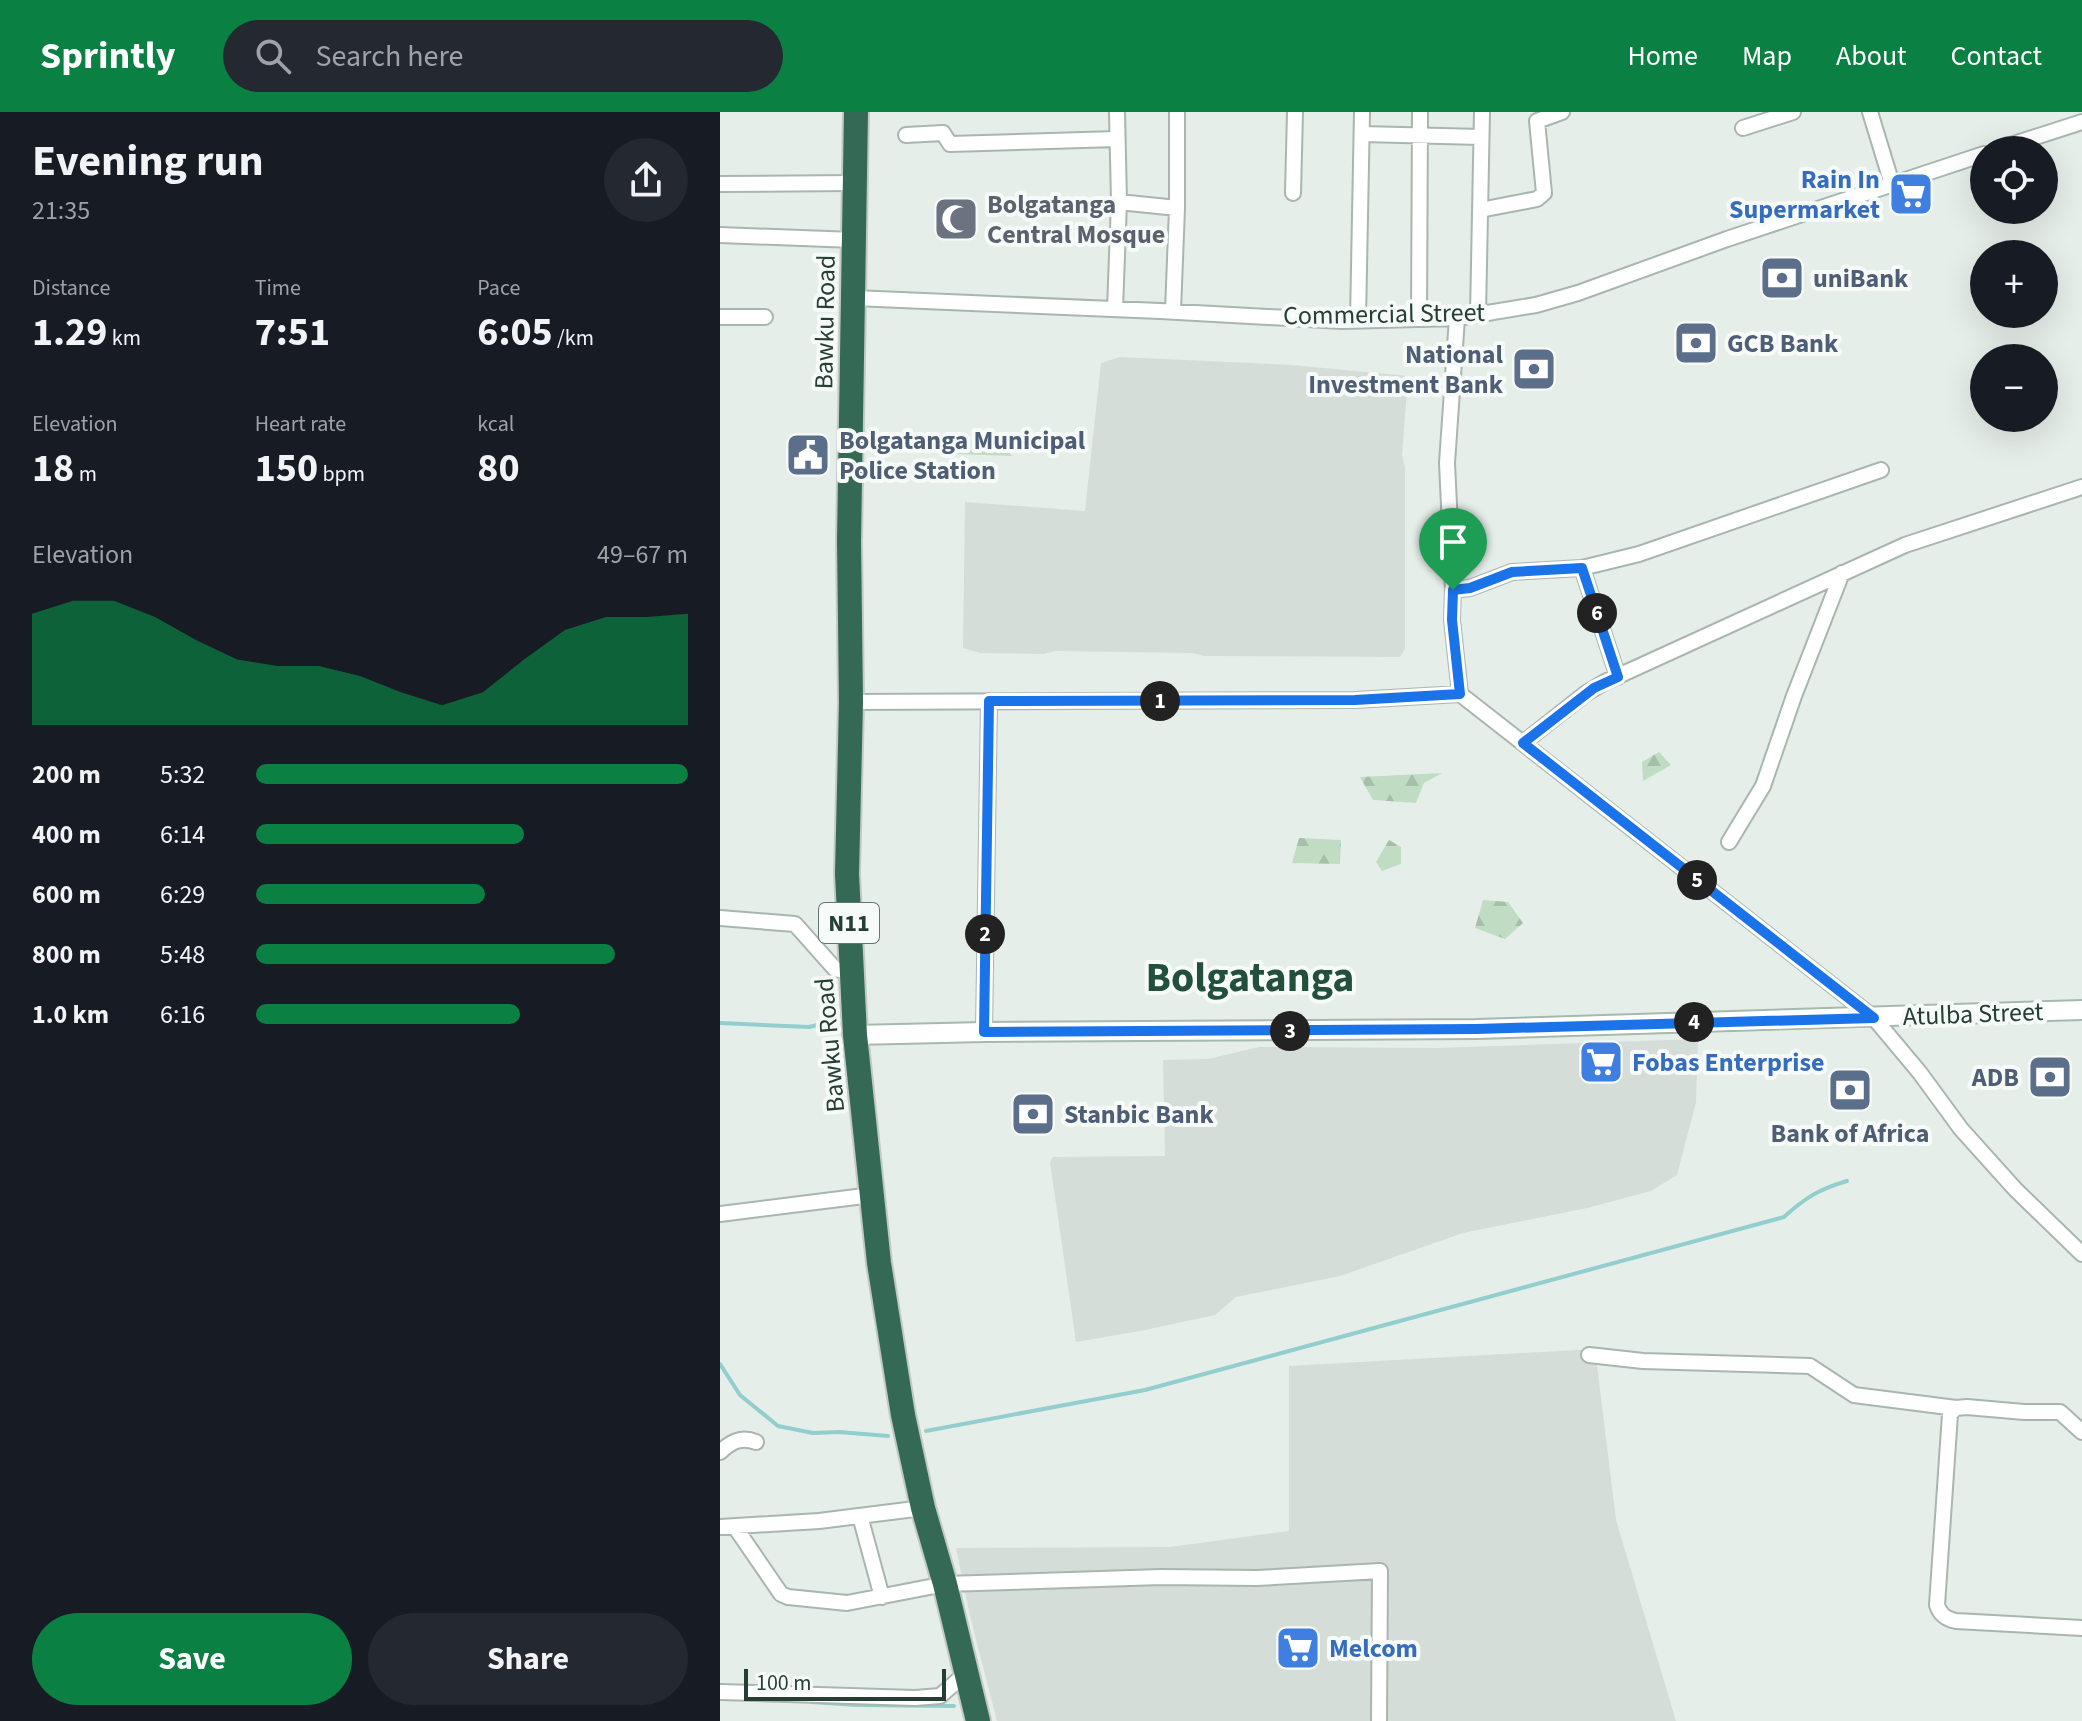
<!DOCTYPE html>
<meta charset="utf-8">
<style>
:root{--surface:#171b24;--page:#242831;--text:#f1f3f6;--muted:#9ea1a6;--accent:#0b8043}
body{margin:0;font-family:"Source Sans 3",sans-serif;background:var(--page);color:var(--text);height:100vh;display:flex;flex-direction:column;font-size:30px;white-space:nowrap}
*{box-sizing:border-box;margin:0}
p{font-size:26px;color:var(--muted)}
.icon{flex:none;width:44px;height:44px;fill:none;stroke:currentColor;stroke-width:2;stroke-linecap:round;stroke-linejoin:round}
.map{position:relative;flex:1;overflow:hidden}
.sheet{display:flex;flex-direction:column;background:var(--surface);width:720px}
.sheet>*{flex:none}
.tools{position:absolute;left:1250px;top:24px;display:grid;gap:16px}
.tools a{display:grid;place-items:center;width:88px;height:88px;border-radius:50%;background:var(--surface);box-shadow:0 8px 32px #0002;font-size:40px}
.scale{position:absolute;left:24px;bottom:20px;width:202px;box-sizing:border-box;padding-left:8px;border:4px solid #263f34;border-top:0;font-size:22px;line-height:28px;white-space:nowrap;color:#263f34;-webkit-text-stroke:6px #f6faf8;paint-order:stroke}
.pin{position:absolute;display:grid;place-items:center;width:68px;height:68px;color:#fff;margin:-82px -34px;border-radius:50% 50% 50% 0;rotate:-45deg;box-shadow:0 0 8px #0007}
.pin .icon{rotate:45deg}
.km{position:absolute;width:40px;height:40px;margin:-20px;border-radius:50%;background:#222;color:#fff;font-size:22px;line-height:40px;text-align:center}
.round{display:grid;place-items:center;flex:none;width:84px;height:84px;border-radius:42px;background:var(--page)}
.summary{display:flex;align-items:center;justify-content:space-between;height:136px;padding:0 32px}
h1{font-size:44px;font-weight:700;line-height:60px}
.figures{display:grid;grid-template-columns:repeat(3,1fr);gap:12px;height:136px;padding:8px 32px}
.figures div{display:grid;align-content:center}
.figures b{font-size:40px;font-weight:700}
.figures small{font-size:22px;font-weight:400}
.figures p{font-size:22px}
.chart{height:224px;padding:16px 32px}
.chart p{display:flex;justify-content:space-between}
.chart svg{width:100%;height:144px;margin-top:8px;fill:var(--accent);opacity:.7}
.button{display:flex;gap:16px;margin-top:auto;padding:16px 32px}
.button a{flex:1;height:92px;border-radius:48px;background:var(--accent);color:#fff;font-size:32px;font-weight:700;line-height:92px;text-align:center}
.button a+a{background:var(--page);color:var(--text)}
ul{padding:0 32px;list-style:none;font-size:26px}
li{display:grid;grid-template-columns:128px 96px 1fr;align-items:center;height:60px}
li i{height:20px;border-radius:10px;background:var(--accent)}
header{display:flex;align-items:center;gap:48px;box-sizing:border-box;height:112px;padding:0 40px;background:var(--accent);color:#fff}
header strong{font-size:38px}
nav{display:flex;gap:44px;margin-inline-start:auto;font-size:28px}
.search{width:560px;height:72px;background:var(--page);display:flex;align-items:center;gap:20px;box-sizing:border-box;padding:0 28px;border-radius:44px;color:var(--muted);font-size:30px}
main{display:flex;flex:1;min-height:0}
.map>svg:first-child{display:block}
.built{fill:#d4ddd8}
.forest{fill:url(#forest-firs)}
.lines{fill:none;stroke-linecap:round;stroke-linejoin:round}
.stream{stroke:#92cece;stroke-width:4}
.street-casing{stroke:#a9b6af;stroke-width:18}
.secondary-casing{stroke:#a5b9af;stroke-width:22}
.highway-casing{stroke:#c2c9c6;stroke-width:28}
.street{stroke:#fff;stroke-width:14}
.secondary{stroke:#fff;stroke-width:18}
.highway{stroke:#336955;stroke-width:24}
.route-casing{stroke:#fff;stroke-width:16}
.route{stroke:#1a73e8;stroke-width:10}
.labels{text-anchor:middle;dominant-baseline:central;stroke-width:8;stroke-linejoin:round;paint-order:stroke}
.shield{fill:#f6faf8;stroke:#64776f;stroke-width:2}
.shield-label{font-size:24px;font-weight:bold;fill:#263f34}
.shop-label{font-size:26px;font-weight:bold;fill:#366cbe;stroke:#f6faf8;text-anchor:start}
.worship-label{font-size:26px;font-weight:bold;fill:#5b616d;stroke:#f6faf8;text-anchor:start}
.service-label{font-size:26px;font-weight:bold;fill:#4e5e75;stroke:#f6faf8;text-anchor:start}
.street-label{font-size:26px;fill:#263f34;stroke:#f6faf8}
.town-label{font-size:42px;font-weight:bold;fill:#23503d;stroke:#f6faf8}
</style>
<header>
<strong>Sprintly</strong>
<div class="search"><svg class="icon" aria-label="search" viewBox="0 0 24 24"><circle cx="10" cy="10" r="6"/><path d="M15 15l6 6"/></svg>Search here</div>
<nav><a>Home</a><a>Map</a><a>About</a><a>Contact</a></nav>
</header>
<main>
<section class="sheet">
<div class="summary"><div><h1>Evening run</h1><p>21:35</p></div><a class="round"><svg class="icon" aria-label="share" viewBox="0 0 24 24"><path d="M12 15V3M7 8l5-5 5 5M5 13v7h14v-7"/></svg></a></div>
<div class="figures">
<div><p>Distance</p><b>1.29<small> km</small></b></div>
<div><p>Time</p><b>7:51</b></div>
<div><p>Pace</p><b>6:05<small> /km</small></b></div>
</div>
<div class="figures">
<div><p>Elevation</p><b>18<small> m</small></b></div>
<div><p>Heart rate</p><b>150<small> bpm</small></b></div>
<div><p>kcal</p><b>80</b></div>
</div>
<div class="chart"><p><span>Elevation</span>49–67 m</p>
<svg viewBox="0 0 160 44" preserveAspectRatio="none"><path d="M0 44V10L10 6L20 6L30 11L40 18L50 24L60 26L70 26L80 29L90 34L100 38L110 34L120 24L130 15L140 11L150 11L160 10V44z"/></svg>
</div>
<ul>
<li><b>200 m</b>5:32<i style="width:100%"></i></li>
<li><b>400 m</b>6:14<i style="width:62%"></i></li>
<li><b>600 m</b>6:29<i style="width:53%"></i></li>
<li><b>800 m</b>5:48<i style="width:83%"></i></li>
<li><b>1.0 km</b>6:16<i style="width:61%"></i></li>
</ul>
<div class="button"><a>Save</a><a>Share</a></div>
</section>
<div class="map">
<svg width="1362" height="1609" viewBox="0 0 1362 1609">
<defs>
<pattern id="forest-firs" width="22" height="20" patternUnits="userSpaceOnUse" patternTransform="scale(2)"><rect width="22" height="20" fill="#c0ddc4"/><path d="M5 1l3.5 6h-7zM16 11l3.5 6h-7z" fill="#a5bfa9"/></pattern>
</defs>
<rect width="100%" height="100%" fill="#e6eee9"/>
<path class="built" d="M 400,245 L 572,253 L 688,264 L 682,343 L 685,355 L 685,537 L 680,545 L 484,544 L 473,541 L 335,539 L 324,542 L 260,541 L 243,536 L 245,390 L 365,399 L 381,251 Z
M 978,927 L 976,990 L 957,1063 L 931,1079 L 867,1096 L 743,1121 L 620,1164 L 516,1185 L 495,1203 L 420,1219 L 356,1230 L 330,1050 L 333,1045 L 445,1044 L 443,948 L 488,947 L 539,935 L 718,936 Z
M 875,1237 L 896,1408 L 956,1609 L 277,1609 L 250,1504 L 236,1436 L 450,1435 L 569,1419 L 569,1254 Z"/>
<path class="forest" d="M 247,327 L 283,331 L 292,344 L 234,342 Z
M 939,640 L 951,653 L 923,669 L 922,650 Z
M 722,661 L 704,671 L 696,691 L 653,688 L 640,665 Z
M 579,726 L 621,728 L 620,752 L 572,751 Z
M 669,728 L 681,735 L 681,752 L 662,759 L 656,750 Z
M 763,788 L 788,790 L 803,811 L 785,827 L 755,816 Z"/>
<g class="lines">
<path class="stream" d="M 0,911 L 89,915 L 114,909
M 0,1252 L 20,1283 L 58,1314 L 93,1321 L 119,1320 L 168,1324
M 206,1319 L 425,1278 L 1064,1105 C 1085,1086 1099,1077 1127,1069
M 92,1590 L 137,1593 L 234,1594"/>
<g class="street-casing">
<path id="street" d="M 1150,0 L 1172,72
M 1023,16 L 1073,0
M 642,22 L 761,25
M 186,23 L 223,21 L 230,32 L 397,27
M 1275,38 L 1362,10
M 0,72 L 133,71
M 573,81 L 575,0
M 399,90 L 457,96
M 760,98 L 817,87 L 824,81 L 817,9 L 842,0
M 0,123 L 134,128
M 134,186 L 440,199 L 622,209 L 737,206 L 816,193 L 858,181 L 1007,127 L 1264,42
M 395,197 L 399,90 L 397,0
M 453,199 L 457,96 L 457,0
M 758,203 L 762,0
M 0,205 L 45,205
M 737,206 L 727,351 L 733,478 L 732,508 L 740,582 L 1154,906 L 1200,961 L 1241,1017 L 1295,1077 L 1362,1142
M 699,207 L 700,0
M 638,208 L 642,0
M 862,456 L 898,565
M 733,478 L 750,476 L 792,460 L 862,456 L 919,442 L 1161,358
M 131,590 L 635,588 L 740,582
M 803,631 L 865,582 L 885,570 L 1185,433 L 1362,375
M 1009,730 L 1043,674 L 1074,584 L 1122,461
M 0,806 L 75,812 L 115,857 L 131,860
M 264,920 L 269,589
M 0,1102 L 152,1083
M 869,1243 L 923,1249 L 1090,1254 L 1134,1283 L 1236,1296 L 1247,1295 L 1304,1300 L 1340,1300 L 1362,1320
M 1236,1296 L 1230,1302 L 1217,1493 C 1220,1503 1226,1507 1236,1509 L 1362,1516
M 0,1340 C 11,1330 21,1324 36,1330
M 140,1404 L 162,1485
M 0,1415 L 99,1409 L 203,1396
M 15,1415 L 61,1482 L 68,1485 L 127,1491 L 225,1472 L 441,1465 L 537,1466 L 660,1459 L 659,1609
M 0,1580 L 195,1586 L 220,1584 L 245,1562"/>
</g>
<g class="secondary-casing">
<path id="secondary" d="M 135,923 L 264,920 L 756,917 L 1362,898"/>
</g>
<g class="highway-casing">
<path id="highway" d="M 136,0 L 129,429 L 131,590 L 127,762 L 135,923 L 159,1151 L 183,1303 L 203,1396 L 225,1472 L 258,1609"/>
</g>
<use href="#street" class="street"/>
<use href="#secondary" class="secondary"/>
<use href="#highway" class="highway"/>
</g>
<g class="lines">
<g class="route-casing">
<path id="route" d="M 862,456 L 898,565 L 874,576 L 803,631 L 1154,906 L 756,917 L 264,920 L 269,589 L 635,588 L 740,582 L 732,508 L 733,478 L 750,476 L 792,460 Z"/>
</g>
<use href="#route" class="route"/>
</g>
<defs>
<g id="supermarket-square" transform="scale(2.3)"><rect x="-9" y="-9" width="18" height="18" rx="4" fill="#3f7fe0" stroke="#f6faf8"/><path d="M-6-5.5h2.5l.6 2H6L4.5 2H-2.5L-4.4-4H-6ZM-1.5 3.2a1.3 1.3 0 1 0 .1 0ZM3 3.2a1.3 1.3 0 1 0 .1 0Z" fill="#fff"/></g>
<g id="mosque-square" transform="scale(2.3)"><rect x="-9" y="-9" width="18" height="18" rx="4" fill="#6b7280" stroke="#f6faf8"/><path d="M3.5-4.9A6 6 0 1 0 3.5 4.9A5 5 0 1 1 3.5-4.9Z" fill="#fff"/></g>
<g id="bank-square" transform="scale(2.3)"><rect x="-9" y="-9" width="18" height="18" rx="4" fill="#5c6f8a" stroke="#f6faf8"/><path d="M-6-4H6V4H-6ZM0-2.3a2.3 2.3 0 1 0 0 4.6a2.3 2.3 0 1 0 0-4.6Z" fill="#fff"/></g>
<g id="civic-square" transform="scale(2.3)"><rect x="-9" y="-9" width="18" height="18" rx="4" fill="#5c6f8a" stroke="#f6faf8"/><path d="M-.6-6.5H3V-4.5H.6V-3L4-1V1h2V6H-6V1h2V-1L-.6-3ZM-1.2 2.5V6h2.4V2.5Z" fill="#fff"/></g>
</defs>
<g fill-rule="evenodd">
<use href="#supermarket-square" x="1191" y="82"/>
<use href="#mosque-square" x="236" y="107"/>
<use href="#bank-square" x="1062" y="166"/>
<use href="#bank-square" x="976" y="231"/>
<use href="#bank-square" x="814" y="257"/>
<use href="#civic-square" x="88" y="343"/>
<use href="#supermarket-square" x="881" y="950"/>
<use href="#bank-square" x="1330" y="965"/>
<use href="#bank-square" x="1130" y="978"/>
<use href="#bank-square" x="313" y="1002"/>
<use href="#supermarket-square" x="578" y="1536"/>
</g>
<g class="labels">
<rect class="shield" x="99" y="791" width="60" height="40" rx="6"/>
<g class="shield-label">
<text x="129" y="811">N11</text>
</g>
<g class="shop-label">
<text x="1160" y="67" text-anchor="end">Rain In<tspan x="1160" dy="30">Supermarket</tspan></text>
<text x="912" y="950">Fobas Enterprise</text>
<text x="609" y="1536">Melcom</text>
</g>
<g class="worship-label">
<text x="267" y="92">Bolgatanga<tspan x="267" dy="30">Central Mosque</tspan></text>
</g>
<g class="service-label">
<text x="1093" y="166">uniBank</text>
<text x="1007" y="231">GCB Bank</text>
<text x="783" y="242" text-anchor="end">National<tspan x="783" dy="30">Investment Bank</tspan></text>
<text x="119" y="328">Bolgatanga Municipal<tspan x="119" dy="30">Police Station</tspan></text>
<text x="1299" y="965" text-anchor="end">ADB</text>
<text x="344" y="1002">Stanbic Bank</text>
<text x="1130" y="1021" text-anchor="middle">Bank of Africa</text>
</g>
<g class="street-label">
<text transform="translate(664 202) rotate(-1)">Commercial Street</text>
<text transform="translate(105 210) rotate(-89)">Bawku Road</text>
<text transform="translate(1253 902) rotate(-2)">Atulba Street</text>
<text transform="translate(110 933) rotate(-95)">Bawku Road</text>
</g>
<g class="town-label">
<text x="530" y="866">Bolgatanga</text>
</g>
</g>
</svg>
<div class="tools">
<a><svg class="icon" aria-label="locate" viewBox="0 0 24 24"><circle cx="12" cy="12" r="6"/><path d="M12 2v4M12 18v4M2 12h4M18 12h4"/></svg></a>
<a>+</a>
<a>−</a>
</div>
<div class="scale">100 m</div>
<div class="pin" style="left:733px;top:478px;background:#1e9e55"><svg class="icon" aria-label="arrive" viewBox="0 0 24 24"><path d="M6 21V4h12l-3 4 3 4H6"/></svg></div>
<b class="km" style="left:440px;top:589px">1</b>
<b class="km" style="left:265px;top:822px">2</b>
<b class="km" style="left:570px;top:919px">3</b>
<b class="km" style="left:974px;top:910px">4</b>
<b class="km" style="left:977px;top:768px">5</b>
<b class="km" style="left:877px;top:501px">6</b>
</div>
</main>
